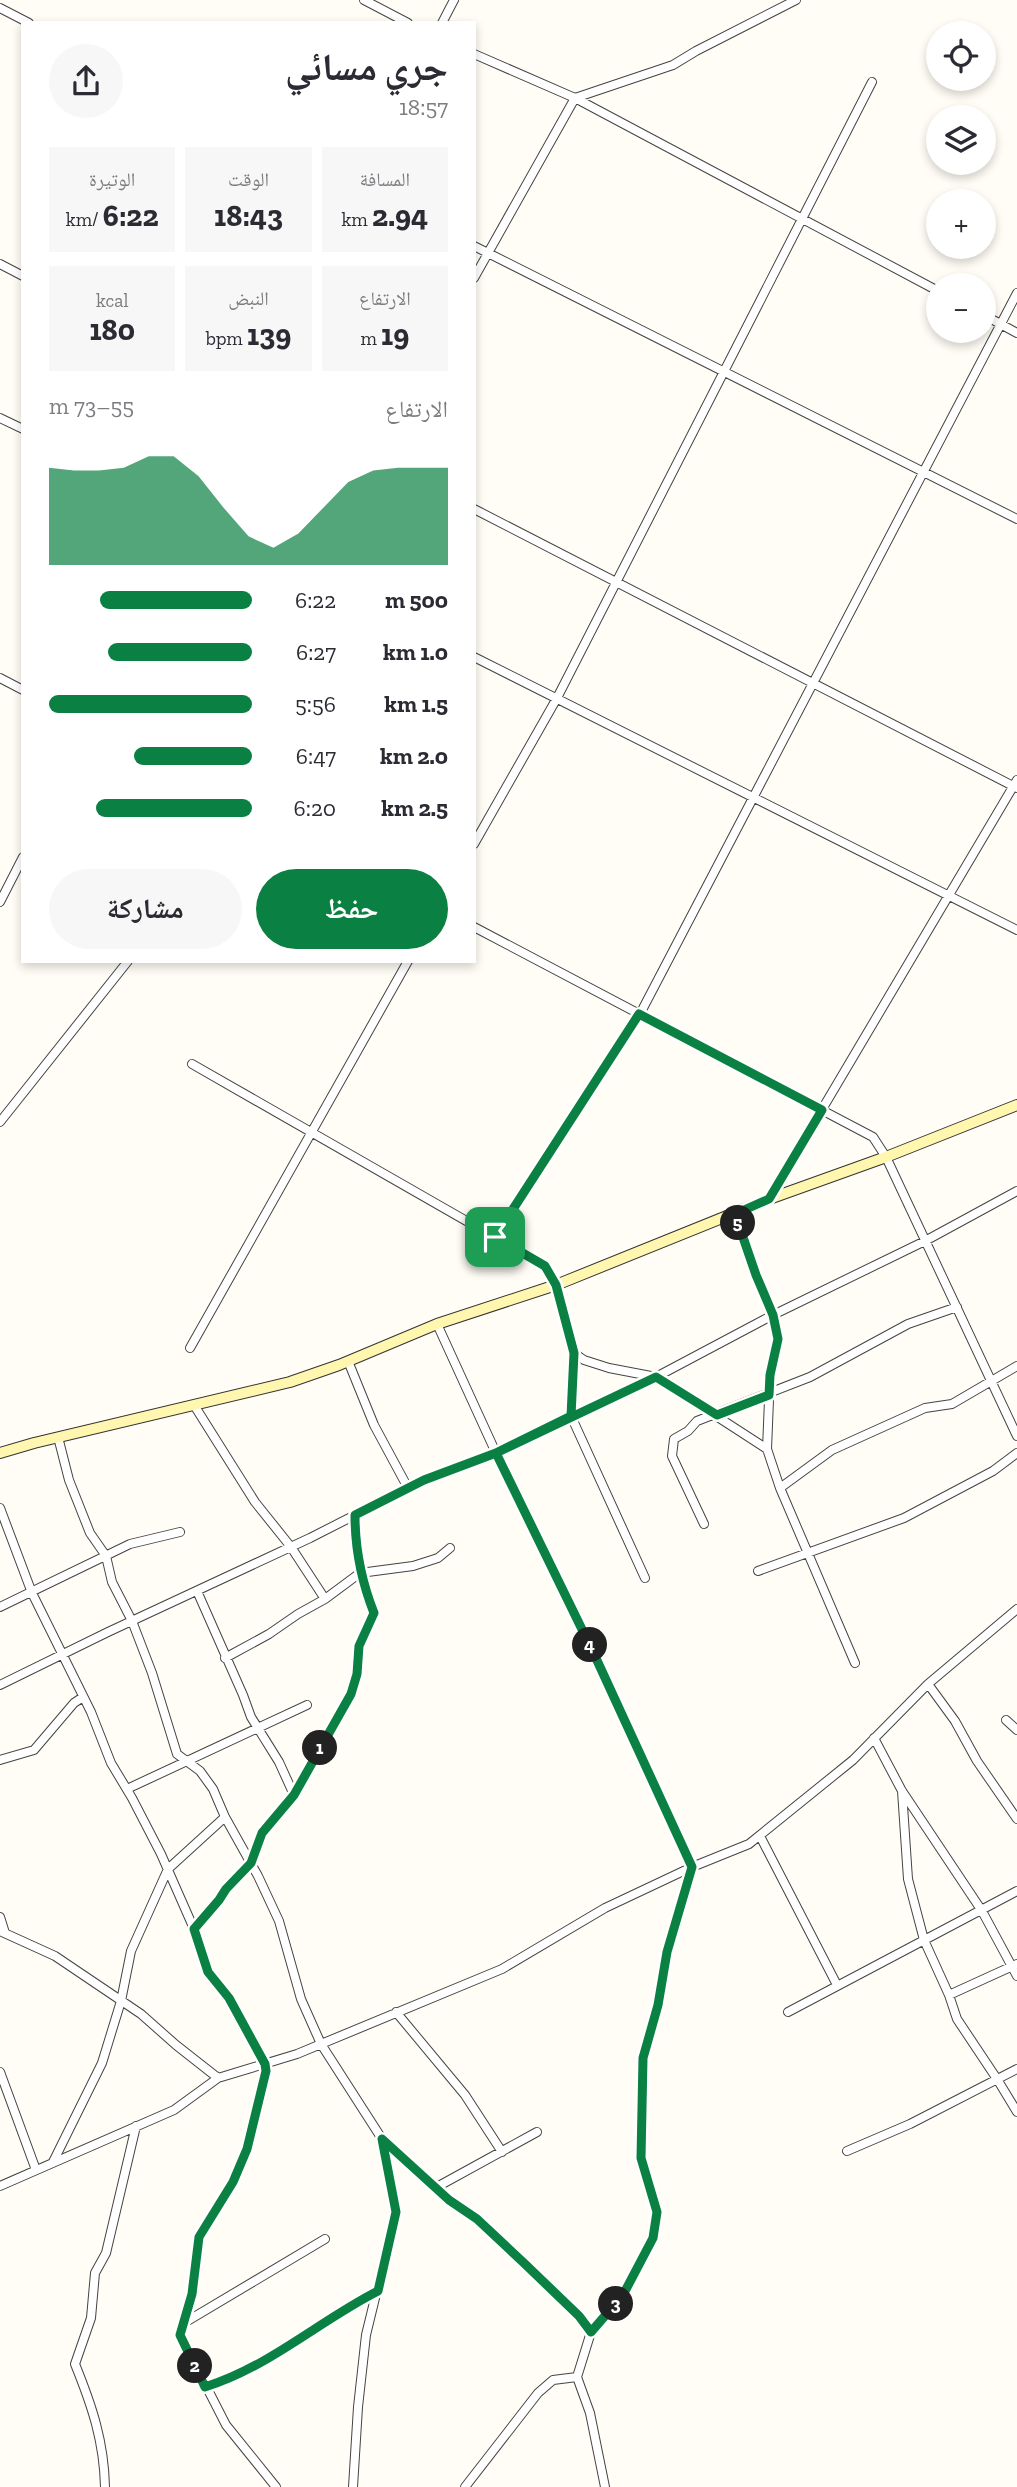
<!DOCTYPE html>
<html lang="ar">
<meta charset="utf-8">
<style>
:root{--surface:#fff;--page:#f7f7f7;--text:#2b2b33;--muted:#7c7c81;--accent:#0b8043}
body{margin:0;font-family:"Zilla Slab","Noto Naskh Arabic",serif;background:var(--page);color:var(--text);direction:rtl;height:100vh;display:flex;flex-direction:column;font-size:26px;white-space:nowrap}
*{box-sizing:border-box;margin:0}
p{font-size:23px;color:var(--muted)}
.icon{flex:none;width:38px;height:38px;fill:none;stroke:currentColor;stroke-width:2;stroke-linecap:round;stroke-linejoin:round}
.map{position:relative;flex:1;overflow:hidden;direction:ltr}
.panel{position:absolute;left:21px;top:21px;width:455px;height:942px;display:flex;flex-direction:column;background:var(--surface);border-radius:0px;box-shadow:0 4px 10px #0003;direction:rtl}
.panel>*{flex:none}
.fabs{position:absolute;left:926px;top:21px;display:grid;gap:14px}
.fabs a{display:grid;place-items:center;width:70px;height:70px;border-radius:50%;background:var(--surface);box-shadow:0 4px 10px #0003;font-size:35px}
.pin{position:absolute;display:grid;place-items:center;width:60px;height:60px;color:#fff;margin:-30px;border-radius:14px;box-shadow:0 4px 10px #0006}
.km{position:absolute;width:35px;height:35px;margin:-18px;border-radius:50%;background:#222;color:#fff;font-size:19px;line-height:35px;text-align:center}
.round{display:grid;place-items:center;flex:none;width:74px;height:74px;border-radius:37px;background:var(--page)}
.headline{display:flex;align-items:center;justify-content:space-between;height:119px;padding:0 28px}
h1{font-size:38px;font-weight:700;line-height:52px}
.figures{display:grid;grid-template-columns:repeat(3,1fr);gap:10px;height:119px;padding:7px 28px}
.figures div{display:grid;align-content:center;border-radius:0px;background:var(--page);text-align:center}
.figures b{font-size:30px;font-weight:700}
.figures small{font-size:19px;font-weight:400}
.figures p{font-size:19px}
.chart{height:196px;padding:14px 28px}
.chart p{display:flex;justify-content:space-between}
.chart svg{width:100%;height:126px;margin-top:7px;fill:var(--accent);opacity:.7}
.primary-button{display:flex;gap:14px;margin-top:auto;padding:14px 28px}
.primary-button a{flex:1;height:80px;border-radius:42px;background:var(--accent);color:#fff;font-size:28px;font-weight:700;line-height:80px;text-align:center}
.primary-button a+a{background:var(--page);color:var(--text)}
ul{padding:0 28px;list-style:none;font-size:23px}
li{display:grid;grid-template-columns:112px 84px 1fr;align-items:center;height:52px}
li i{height:18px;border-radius:9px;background:var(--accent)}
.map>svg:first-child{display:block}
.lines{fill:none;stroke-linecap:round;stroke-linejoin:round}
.street-casing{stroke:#444;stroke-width:10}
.secondary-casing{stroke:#333;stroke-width:12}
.street{stroke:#fff;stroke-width:8}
.secondary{stroke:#fff6b0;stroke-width:10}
.route-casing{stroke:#fff;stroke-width:14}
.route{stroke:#0b8043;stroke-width:9}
</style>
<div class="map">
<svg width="1017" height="2487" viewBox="0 0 1017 2487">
<rect width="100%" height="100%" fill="#fffdf5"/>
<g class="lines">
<g class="street-casing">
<path id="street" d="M 364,0 L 408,23
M 0,8 L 29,23
M 442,23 L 454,0
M 474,54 L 575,98 L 938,291
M 474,246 L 1017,519
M 0,264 L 23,276
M 474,278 L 575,98 L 673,65 L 696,51 L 796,0
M 984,315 L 1017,333
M 0,418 L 23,429
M 474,509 L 1017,788
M 474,657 L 1017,930
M 0,678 L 23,690
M 474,844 L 557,698 L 872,82
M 0,902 L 23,857
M 474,927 L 873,1137 L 886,1157 L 1017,1436
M 192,1064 L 545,1266 L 556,1285 L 574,1353 L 571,1416 L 645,1578
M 0,1122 L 128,961
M 769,1199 L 1017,780
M 735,1214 L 756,1275 L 773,1315 L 778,1339 L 770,1375 L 767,1449 L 780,1488 L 855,1663
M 495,1237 L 640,1014 L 1017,293
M 437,1324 L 496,1453 L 595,1655 L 692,1867 L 667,1952 L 658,2005 L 643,2058 L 641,2158 L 658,2212 L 653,2238 L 623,2295 L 591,2332 L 577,2377 L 590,2413 L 605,2487
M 190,1348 L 408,961
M 574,1353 L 584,1360 L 609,1368 L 656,1377 L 767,1449
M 348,1361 L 374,1425 L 408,1488
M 194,1405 L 255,1502 L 291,1547 L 325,1599
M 58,1437 L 69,1480 L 90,1533 L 106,1556 L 112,1582 L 132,1621 L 152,1673 L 177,1754 L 200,1771 L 213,1789 L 225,1817 L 258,1876 L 279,1921 L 301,1999 L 321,2044 L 382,2139 L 396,2212 L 366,2335 L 358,2407 L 353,2487
M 780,1488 L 832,1450 L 925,1408 L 952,1404 L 1017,1366
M 0,1508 L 32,1593 L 91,1712 L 111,1763 L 132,1798 L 161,1854 L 194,1929 L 209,1972 L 229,1998 L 265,2064 L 266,2071 L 247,2149 L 233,2182 L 199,2237 L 192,2294 L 180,2335 L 226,2425 L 276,2487
M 704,1524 L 672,1456 L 674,1439 L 688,1431 L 697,1421 L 810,1377 L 908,1324 L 957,1307
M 758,1571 L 904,1518 L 993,1471 L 1017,1453
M 197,1591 L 243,1695 L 251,1717 L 279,1762 L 294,1795
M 0,1607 L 130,1544 L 180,1532
M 225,1658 L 269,1634 L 298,1614 L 325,1599 L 360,1573 L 413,1566 L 438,1558 L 450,1548
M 928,1684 L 955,1721 L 977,1761 L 1017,1819
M 0,1685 L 108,1632 L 310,1538 L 424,1480 L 496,1453 L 656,1377 L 773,1315 L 925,1241 L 1017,1191
M 1006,1720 L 1017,1730
M 874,1738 L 902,1791 L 982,1911 L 1017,1976
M 0,1760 L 34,1750 L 74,1703 L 83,1697
M 127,1789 L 307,1705
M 902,1791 L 908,1879 L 924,1940 L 949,1995 L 957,2019 L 997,2079 L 1017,2112
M 760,1836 L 837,1985
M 0,1917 L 5,1933
M 194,1929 L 219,1900 L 226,1889 L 251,1863 L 262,1833 L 294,1795 L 351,1694 L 357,1674 L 359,1645 L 374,1613 C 361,1580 355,1550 355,1515
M 0,1931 L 55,1956 L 141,2014 L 176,2045 L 218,2078
M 949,1995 L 1017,1964
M 396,2012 L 465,2095 L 502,2152
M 788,2012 L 1017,1891
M 0,2072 L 36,2170
M 382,2139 L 449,2200 L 477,2219 L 525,2264 L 579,2316 L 591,2332
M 847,2151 L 910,2124 L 1017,2069
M 53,2162 L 102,2063 L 121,2001 L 131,1951 L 168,1869 L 225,1817
M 0,2186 L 174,2110 L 218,2078 L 297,2054 L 502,1969 L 605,1908 L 692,1867 L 749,1844 L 853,1760 L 928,1684 L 1017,1609
M 435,2188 L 537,2132
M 184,2323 L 325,2239
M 205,2387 C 269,2367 319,2321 378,2291
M 105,2487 C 104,2441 92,2406 75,2364 L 91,2318 L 95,2273 L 106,2253 L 136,2126
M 465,2487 L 538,2393 L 553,2380 L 577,2377"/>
</g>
<g class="secondary-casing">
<path id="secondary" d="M 0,1453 L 34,1443 L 290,1382 L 339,1365 L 437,1324 L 556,1285 L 769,1199 L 886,1157 L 1017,1105"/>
</g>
<use href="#street" class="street"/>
<use href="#secondary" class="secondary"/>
</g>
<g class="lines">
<g class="route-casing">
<path id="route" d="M 495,1237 L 545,1266 L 556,1285 L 574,1353 L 571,1416 L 496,1453 L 424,1480 L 355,1515 C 355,1550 361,1580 374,1613 L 359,1646 L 357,1674 L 351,1694 L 294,1795 L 262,1833 L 251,1863 L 226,1889 L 219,1900 L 194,1929 L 208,1972 L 229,1998 L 265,2064 L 266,2071 L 247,2149 L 233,2182 L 199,2237 L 192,2294 L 180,2335 L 205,2387 C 269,2367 319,2321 378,2291 L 396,2212 L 382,2139 L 449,2200 L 477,2219 L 525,2264 L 579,2316 L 591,2332 L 623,2295 L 653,2238 L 657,2212 L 641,2158 L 643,2058 L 658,2005 L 667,1952 L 692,1867 L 595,1656 L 496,1453 L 656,1377 L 717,1415 L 769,1395 L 770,1375 L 778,1339 L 773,1315 L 756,1275 L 735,1214 L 769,1199 L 822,1110 L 639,1014 L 495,1237"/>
</g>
<use href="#route" class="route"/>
</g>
</svg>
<div class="fabs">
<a><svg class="icon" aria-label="locate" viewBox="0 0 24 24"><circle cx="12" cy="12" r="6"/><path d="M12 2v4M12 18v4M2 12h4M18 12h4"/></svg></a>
<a><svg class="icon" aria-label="layers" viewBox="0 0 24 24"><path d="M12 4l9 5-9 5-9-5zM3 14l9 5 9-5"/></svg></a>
<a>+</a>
<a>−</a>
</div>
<div class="pin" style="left:495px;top:1237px;background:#1e9e55"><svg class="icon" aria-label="arrive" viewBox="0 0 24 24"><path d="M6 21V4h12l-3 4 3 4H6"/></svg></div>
<b class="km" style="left:320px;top:1748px">1</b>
<b class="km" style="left:195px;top:2366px">2</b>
<b class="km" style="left:616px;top:2304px">3</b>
<b class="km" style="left:590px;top:1645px">4</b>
<b class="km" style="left:738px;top:1223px">5</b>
<section class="panel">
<div class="headline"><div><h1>جري مسائي</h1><p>18:57</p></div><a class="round"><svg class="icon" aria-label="share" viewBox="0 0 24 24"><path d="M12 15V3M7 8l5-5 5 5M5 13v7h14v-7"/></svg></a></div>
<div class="figures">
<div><p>المسافة</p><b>2.94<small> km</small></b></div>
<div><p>الوقت</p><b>18:43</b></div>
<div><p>الوتيرة</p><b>6:22<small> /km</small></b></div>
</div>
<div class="figures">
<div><p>الارتفاع</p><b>19<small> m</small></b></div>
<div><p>النبض</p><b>139<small> bpm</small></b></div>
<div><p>kcal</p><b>180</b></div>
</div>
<div class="chart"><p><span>الارتفاع</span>55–73 m</p>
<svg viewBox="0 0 160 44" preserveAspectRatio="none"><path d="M0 44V10L10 11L20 11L30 10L40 6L50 6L60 13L70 24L80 34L90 38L100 33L110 24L120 15L130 11L140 10L150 10L160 10V44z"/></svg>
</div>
<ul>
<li><b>500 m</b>6:22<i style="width:75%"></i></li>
<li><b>1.0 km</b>6:27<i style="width:71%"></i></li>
<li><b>1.5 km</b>5:56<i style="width:100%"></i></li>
<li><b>2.0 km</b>6:47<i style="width:58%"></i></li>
<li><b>2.5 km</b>6:20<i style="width:77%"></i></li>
</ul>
<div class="primary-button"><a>حفظ</a><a>مشاركة</a></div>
</section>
</div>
